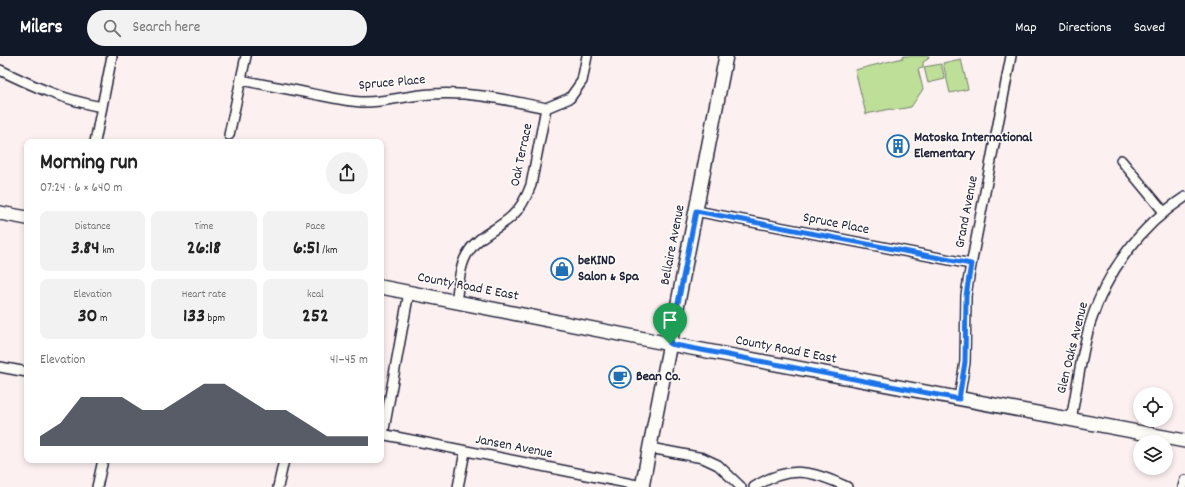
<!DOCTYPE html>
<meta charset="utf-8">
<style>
:root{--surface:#fff;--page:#f2f2f2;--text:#222;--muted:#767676;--accent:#111827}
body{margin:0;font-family:Dekko,sans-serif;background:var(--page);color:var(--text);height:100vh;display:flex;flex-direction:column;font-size:15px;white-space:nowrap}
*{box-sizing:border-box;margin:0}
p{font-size:13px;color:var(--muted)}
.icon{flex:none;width:22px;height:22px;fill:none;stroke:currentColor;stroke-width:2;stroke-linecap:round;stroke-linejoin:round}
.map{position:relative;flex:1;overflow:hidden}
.side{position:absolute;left:24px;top:83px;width:360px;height:324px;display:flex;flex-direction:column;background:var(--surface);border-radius:8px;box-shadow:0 2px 6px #0003}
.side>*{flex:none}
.fabs{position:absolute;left:1133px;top:331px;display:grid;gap:8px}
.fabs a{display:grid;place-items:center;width:40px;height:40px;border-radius:50%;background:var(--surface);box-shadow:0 2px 6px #0003;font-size:20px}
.pin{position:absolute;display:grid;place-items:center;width:34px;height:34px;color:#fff;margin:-41px -17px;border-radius:50% 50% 50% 0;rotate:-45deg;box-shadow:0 0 4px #0007}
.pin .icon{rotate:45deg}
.round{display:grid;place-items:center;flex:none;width:42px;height:42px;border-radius:21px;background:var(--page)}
.overview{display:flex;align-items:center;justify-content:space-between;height:68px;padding:0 16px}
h1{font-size:22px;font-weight:800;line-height:30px}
.figures{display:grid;grid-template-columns:repeat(3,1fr);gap:6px;height:68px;padding:4px 16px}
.figures div{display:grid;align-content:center;border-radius:8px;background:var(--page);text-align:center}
.figures b{font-size:20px;font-weight:800}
.figures small{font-size:11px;font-weight:400}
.figures p{font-size:11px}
.chart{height:112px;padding:8px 16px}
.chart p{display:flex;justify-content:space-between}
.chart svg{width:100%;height:72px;margin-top:4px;fill:var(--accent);opacity:.7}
header{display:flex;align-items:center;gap:24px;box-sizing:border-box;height:56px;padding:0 20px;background:var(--accent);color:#fff}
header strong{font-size:19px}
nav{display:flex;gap:22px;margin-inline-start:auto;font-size:14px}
.search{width:280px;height:36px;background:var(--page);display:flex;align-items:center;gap:10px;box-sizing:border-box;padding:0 14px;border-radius:22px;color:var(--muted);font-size:15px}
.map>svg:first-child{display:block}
.green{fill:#bedf98;stroke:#70806a}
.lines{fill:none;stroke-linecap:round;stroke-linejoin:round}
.street-casing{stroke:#22223b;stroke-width:12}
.secondary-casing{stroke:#22223b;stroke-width:16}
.street{stroke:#fdfcf7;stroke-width:9}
.secondary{stroke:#fdfcf7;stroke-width:13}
.route-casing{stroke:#fff;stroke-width:8}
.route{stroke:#1a73e8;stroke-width:5}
.labels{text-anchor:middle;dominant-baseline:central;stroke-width:3;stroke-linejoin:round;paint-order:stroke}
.street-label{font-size:14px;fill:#22223b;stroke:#fdfcf7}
.poi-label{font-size:14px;font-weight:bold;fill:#22223b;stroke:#fdfcf7;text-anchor:start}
</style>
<header>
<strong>Milers</strong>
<div class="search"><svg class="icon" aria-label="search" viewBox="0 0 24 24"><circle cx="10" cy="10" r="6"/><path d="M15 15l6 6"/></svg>Search here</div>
<nav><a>Map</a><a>Directions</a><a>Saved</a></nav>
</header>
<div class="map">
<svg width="1185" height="431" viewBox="0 0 1185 431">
<rect width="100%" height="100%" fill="#fcf0f0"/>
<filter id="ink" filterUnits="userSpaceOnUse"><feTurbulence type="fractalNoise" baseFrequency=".025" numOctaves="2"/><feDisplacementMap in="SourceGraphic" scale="8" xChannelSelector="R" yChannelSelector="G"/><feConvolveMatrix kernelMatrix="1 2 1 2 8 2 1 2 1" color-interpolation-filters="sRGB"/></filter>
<g filter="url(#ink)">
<path class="green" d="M 903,0 L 929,0 L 928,3 L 923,6 L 923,12 L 918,13 L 923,33 L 911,51 L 894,54 L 890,53 L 866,58 L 855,14 L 903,2 Z
M 961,3 L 968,33 L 950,37 L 943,7 Z
M 941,8 L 945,23 L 928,27 L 924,11 Z"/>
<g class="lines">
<g class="street-casing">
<path id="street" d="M 0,14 C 35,31 64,44 102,51
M 241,24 C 265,29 289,33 313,38 C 329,41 345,45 361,46 C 385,47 408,39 431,38 C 471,35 507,44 546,52
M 546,52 L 570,42 L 582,25 L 587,0
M 229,79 L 246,0
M 95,86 L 112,0
M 1121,104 L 1164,156
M 696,155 L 971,208
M 456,245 C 459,229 459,209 469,195 C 479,179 499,173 512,160 C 522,151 527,140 531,129 L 546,52
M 0,311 L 27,316
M 959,343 L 965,306 L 966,240 L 969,220 L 1011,0
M 1071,364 C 1077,332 1081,299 1090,268 C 1106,216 1140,170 1185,141
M 381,378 L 642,430
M 383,379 L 409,236
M 650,392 L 703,402 L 718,409 L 741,431
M 97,431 L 103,404
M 278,431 L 284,404
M 458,431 L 465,396
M 754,431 C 789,409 812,414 847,431
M 1183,431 L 1185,424"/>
</g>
<g class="secondary-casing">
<path id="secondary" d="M 0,157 L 27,162
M 381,231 L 670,288 L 1185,385
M 642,431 L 726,0"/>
</g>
<use href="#street" class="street"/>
<use href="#secondary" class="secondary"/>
</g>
</g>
<g class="lines" filter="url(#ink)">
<g class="route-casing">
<path id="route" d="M 696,155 L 971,208 L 966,240 L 965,306 L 959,343 L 670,288 Z"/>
</g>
<use href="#route" class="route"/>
</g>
<defs>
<g id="building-ring" transform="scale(1.15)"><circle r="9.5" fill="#fdfcf7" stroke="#1f6fb2" stroke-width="1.5"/><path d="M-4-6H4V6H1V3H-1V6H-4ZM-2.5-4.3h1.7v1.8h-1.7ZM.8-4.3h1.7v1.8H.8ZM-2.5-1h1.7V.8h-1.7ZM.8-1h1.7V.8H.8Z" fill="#1f6fb2"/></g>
<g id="shop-ring" transform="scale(1.15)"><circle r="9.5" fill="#fdfcf7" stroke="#1f6fb2" stroke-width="1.5"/><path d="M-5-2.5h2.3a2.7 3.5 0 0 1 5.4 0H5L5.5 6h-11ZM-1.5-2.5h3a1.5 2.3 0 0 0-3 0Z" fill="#1f6fb2"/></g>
<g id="cafe-ring" transform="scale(1.15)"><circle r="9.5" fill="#fdfcf7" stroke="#1f6fb2" stroke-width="1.5"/><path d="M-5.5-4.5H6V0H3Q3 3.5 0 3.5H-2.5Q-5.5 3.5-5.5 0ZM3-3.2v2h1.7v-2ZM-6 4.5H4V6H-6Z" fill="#1f6fb2"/></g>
</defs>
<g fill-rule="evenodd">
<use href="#building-ring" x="898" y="90"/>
<use href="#shop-ring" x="562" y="213"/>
<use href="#cafe-ring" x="620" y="321"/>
</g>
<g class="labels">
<g class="street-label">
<text transform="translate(392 27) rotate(-5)">Spruce Place</text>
<text transform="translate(522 99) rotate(-78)">Oak Terrace</text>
<text transform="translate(967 156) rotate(-79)">Grand Avenue</text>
<text transform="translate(836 168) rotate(11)">Spruce Place</text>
<text transform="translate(673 189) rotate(-79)">Bellaire Avenue</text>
<text transform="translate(468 231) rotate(11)">County Road E East</text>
<text transform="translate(1073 292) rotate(-76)">Glen Oaks Avenue</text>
<text transform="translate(786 294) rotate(11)">County Road E East</text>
<text transform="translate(514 391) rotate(11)">Jansen Avenue</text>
</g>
<g class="poi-label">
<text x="914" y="82">Matoska International<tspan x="914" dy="16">Elementary</tspan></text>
<text x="578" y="205">beKIND<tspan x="578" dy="16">Salon &amp; Spa</tspan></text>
<text x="636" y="321">Bean Co.</text>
</g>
</g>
</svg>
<div class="fabs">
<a><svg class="icon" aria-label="locate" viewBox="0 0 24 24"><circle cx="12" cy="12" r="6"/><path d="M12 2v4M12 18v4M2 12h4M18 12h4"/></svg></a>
<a><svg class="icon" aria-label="layers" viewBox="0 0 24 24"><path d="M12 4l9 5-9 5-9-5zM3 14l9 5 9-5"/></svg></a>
</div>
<div class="pin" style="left:670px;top:288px;background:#1e9e55"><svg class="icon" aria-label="arrive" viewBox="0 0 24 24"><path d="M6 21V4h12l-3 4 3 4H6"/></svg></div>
<section class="side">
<div class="overview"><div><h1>Morning run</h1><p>07:24 · 6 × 640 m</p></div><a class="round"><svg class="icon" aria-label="share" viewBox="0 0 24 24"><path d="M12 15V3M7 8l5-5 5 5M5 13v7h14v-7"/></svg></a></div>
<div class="figures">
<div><p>Distance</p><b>3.84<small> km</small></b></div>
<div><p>Time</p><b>26:18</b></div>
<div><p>Pace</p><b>6:51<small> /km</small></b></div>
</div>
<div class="figures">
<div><p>Elevation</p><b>30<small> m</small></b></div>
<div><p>Heart rate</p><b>133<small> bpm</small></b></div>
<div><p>kcal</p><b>252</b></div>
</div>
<div class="chart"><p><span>Elevation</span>41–45 m</p>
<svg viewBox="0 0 160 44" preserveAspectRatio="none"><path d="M0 44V38L10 30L20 14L30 14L40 14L50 22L60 22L70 14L80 6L90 6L100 14L110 22L120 22L130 30L140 38L150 38L160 38V44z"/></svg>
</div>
</section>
</div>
